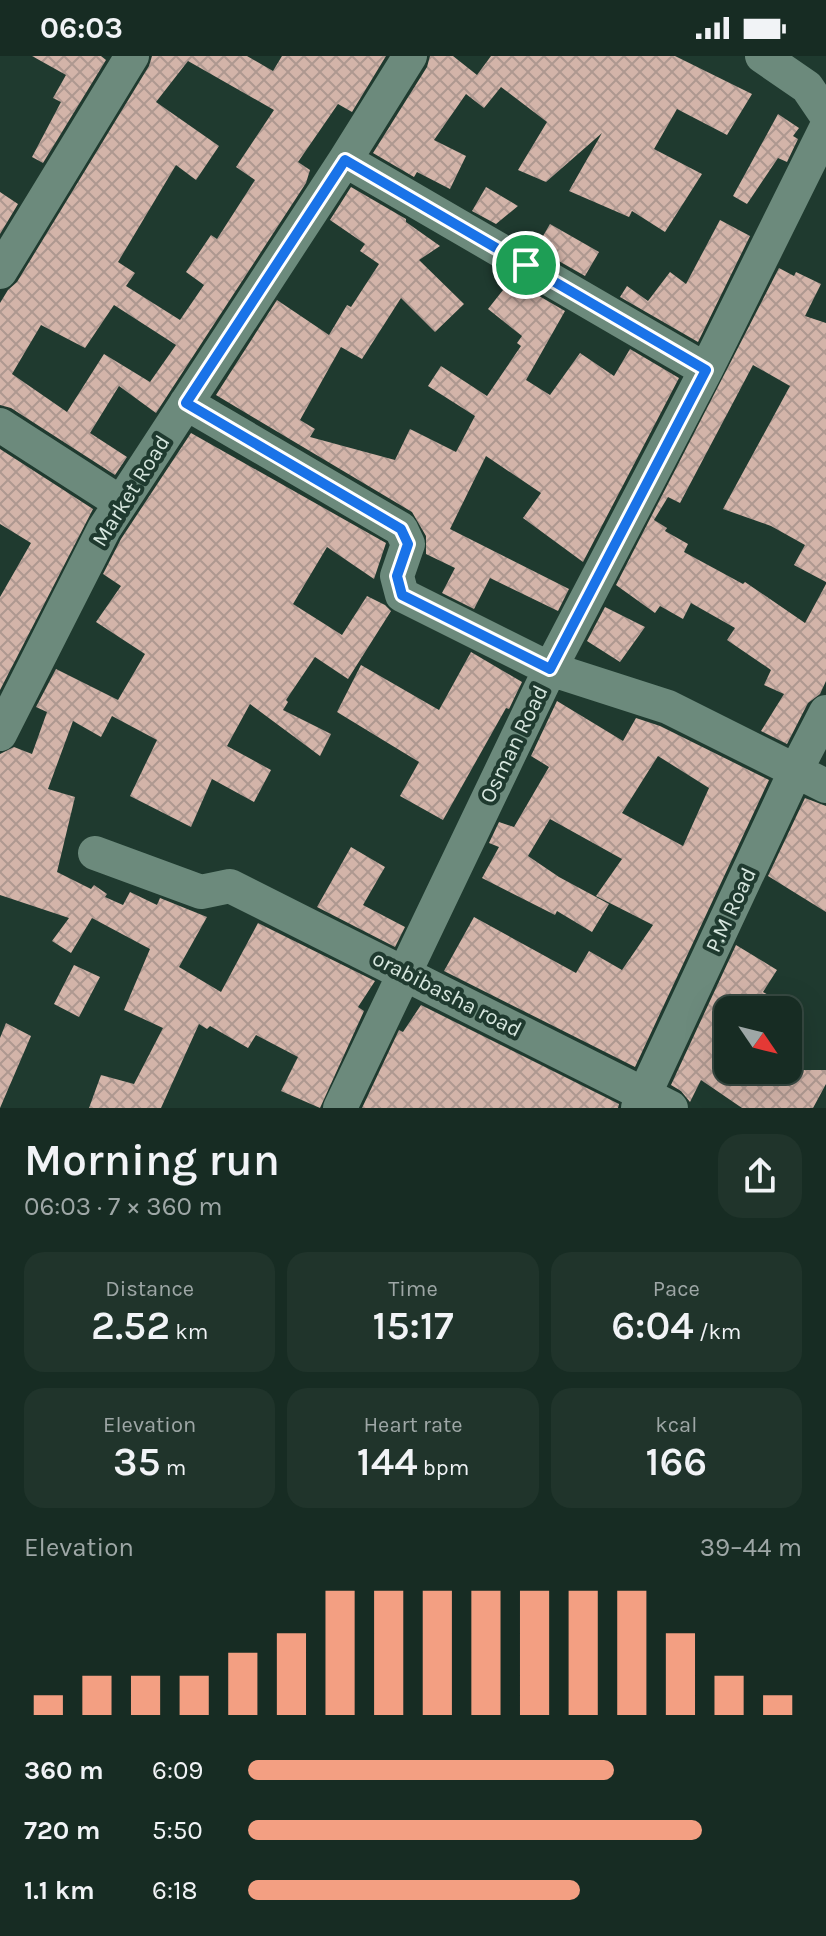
<!DOCTYPE html>
<meta charset="utf-8">
<style>
:root{--surface:#172c23;--page:#20342b;--text:#f1f3f6;--muted:#9ea7a6;--line:#364841;--accent:#f39f82}
body{margin:0;font-family:Karla,sans-serif;background:var(--page);color:var(--text);height:100vh;display:flex;flex-direction:column;font-size:30px;white-space:nowrap}
*{box-sizing:border-box;margin:0}
p{font-size:26px;color:var(--muted)}
.icon{flex:none;width:44px;height:44px;fill:none;stroke:currentColor;stroke-width:2;stroke-linecap:round;stroke-linejoin:round}
.map{position:relative;height:1052px;overflow:hidden}
.side{display:flex;flex-direction:column;background:var(--surface);flex:1}
.side>*{flex:none}
.needle{width:52px;rotate:125deg}
.controls{position:absolute;left:714px;top:940px;display:grid;gap:16px}
.controls a{display:grid;place-items:center;width:88px;height:88px;border-radius:16px;background:var(--surface);box-shadow:0 8px 32px #0002,0 0 0 2px var(--line);font-size:40px}
.pin{position:absolute;display:grid;place-items:center;width:68px;height:68px;color:#fff;margin:-34px;border:4px solid #fff;border-radius:50%;box-shadow:0 2px 8px #0007}
.round{display:grid;place-items:center;flex:none;width:84px;height:84px;border-radius:24px;background:var(--page)}
.headline{display:flex;align-items:center;justify-content:space-between;height:136px;padding:0 24px}
h1{font-size:44px;font-weight:600;line-height:60px}
.metrics{display:grid;grid-template-columns:repeat(3,1fr);gap:12px;height:136px;padding:8px 24px}
.metrics div{display:grid;align-content:center;border-radius:20px;background:var(--page);text-align:center}
.metrics b{font-size:40px;font-weight:600}
.metrics small{font-size:22px;font-weight:400}
.metrics p{font-size:22px}
.chart{height:224px;padding:16px 24px}
.chart p{display:flex;justify-content:space-between}
.chart svg{width:100%;height:144px;margin-top:8px;stroke:var(--accent);stroke-width:6}
ul{padding:0 24px;list-style:none;font-size:26px}
li{display:grid;grid-template-columns:128px 96px 1fr;align-items:center;height:60px}
li i{height:20px;border-radius:10px;background:var(--accent)}
.status{display:flex;justify-content:space-between;align-items:center;height:56px;padding:0 40px;background:var(--surface);direction:ltr}
.status svg{height:22px;fill:currentColor}
.map>svg:first-child{display:block}
.building{fill:url(#building-cross-hatch);fill-rule:evenodd}
.lines{fill:none;stroke-linecap:round;stroke-linejoin:round}
.minor{stroke:#6c8a7c;stroke-width:34}
.route-casing{stroke:#fff;stroke-width:16}
.route{stroke:#1a73e8;stroke-width:10}
.labels{text-anchor:middle;dominant-baseline:central;stroke-width:8;stroke-linejoin:round;paint-order:stroke}
.street-label{font-size:22px;fill:#d7e7df;stroke:#1f3a2f}
</style>
<div class="status"><b>06:03</b><svg viewBox="0 0 49 12"><path d="M0 12V9h3v3zM5 12V6h3v6zM10 12V3h3v9zM15 12V0h3v12zM26 1h20v11H26zM47 4h2v5h-2z"/></svg></div>
<div class="map">
<svg width="826" height="1052" viewBox="0 0 826 1052">
<defs>
<pattern id="building-cross-hatch" width="8" height="8" patternUnits="userSpaceOnUse" patternTransform="scale(2)"><rect width="8" height="8" fill="#d3b4a9"/><path d="M0 0l8 8M0 8l8-8" fill="none" stroke="#ae9890"/></pattern>
</defs>
<rect width="100%" height="100%" fill="#1f3a2f"/>
<path class="building" d="M 32,0 L 101,0 L 106,4 L 43,107 L 32,101 L 61,46 L 53,42 L 66,19 Z
M 152,0 L 247,0 L 273,15 L 282,0 L 386,0 L 352,56 L 338,48 L 298,106 L 310,114 L 306,127 L 156,357 L 119,330 L 90,377 L 127,401 L 115,419 L 11,352 L 0,349 L 0,247 L 8,234 L 17,226 L 149,10 ZM 188,5 L 274,54 L 236,111 L 255,124 L 217,183 L 211,179 L 186,216 L 204,229 L 180,264 L 126,230 L 135,217 L 118,206 L 176,109 L 196,124 L 219,90 L 156,46 ZM 114,249 L 176,289 L 150,326 L 104,298 L 67,356 L 12,318 L 41,269 L 85,292 Z
M 430,0 L 453,0 L 477,19 L 491,0 L 675,0 L 752,38 L 727,79 L 677,53 L 654,93 L 702,118 L 665,176 L 632,155 L 629,161 L 569,135 L 602,77 L 546,126 L 518,114 L 547,66 L 501,31 L 484,52 L 466,38 L 434,84 L 466,100 L 450,133 L 417,116 L 414,121 L 373,97 L 427,11 Z
M 778,58 L 799,72 L 793,80 L 798,83 L 787,106 L 778,102 L 747,148 L 733,140 Z
M 351,131 L 406,163 L 406,166 L 440,190 L 419,204 L 464,248 L 435,276 L 401,242 L 362,303 L 341,291 L 300,364 L 315,373 L 310,381 L 395,404 L 410,373 L 456,396 L 475,360 L 428,330 L 441,310 L 487,340 L 521,290 L 517,287 L 522,280 L 488,253 L 507,229 L 512,233 L 515,226 L 565,255 L 526,324 L 550,339 L 580,297 L 614,320 L 630,293 L 679,322 L 583,506 L 523,462 L 541,437 L 486,400 L 450,473 L 569,533 L 558,555 L 490,522 L 474,553 L 442,537 L 455,512 L 426,498 L 426,480 L 412,456 L 216,339 L 277,244 L 329,279 L 347,249 L 351,251 L 379,208 L 360,195 L 365,188 L 330,164 Z
M 486,131 L 518,150 L 496,168 L 472,155 Z
M 0,136 L 18,148 L 0,178 Z
M 720,164 L 750,180 L 698,286 L 620,241 L 627,230 L 648,245 L 670,216 L 686,228 Z
M 550,168 L 599,196 L 585,220 L 536,192 Z
M 779,212 L 794,220 L 796,216 L 821,228 L 805,260 L 826,267 L 826,526 L 794,509 L 805,489 L 771,470 L 723,453 L 790,330 L 753,309 L 680,447 L 668,441 L 654,464 L 667,472 L 665,475 L 688,488 L 684,496 L 743,528 L 745,526 L 805,567 L 826,528 L 826,625 L 820,638 L 808,647 L 787,688 L 761,675 L 784,638 L 764,629 L 771,614 L 727,584 L 735,572 L 691,547 L 683,563 L 660,550 L 655,557 L 616,529 Z
M 191,377 L 386,487 L 374,523 L 327,491 L 293,548 L 342,579 L 367,540 L 385,549 L 391,555 L 348,623 L 315,601 L 286,644 L 288,646 L 283,654 L 331,678 L 320,700 L 250,648 L 227,690 L 271,714 L 254,746 L 212,723 L 191,771 L 130,740 L 157,684 L 112,660 L 101,681 L 73,665 L 48,733 L 75,741 L 57,816 L 91,833 L 94,829 L 107,838 L 105,841 L 123,849 L 130,836 L 157,849 L 160,842 L 207,861 L 179,911 L 221,936 L 258,867 L 375,925 L 358,951 L 364,955 L 320,1052 L 281,1035 L 298,1001 L 256,979 L 248,992 L 210,970 L 207,973 L 199,968 L 161,1052 L 89,1052 L 101,1019 L 134,1028 L 163,972 L 124,954 L 150,893 L 92,862 L 71,897 L 52,885 L 69,862 L 0,839 L 0,698 L 14,691 L 32,698 L 47,656 L 36,651 L 56,613 L 118,644 L 145,598 L 96,566 L 121,530 L 103,518 L 121,483 Z
M 0,393 L 93,453 L 0,634 L 0,541 L 31,487 L 0,468 Z
M 605,551 L 645,571 L 620,606 L 587,585 Z
M 471,596 L 522,626 L 509,653 L 506,652 L 443,764 L 400,740 L 419,706 L 337,656 L 361,609 L 439,654 Z
M 557,645 L 623,685 L 636,662 L 660,670 L 769,724 L 635,1011 L 444,915 L 474,861 L 576,917 L 589,895 L 622,914 L 653,869 L 596,840 L 622,803 L 550,763 L 528,800 L 559,821 L 609,848 L 592,876 L 557,855 L 555,859 L 482,822 L 499,791 L 489,787 L 499,766 L 514,771 L 549,711 L 531,700 ZM 658,700 L 709,732 L 683,790 L 622,757 Z
M 805,742 L 826,750 L 826,856 L 768,820 Z
M 351,791 L 385,811 L 363,849 L 405,871 L 395,891 L 317,851 Z
M 736,889 L 777,914 L 763,936 L 795,954 L 752,954 L 728,941 L 728,1014 L 826,1014 L 826,1028 L 813,1052 L 742,1052 L 701,1024 L 690,1046 L 681,1035 L 671,1029 Z
M 74,909 L 100,921 L 79,961 L 54,948 Z
M 421,949 L 619,1048 L 618,1052 L 362,1052 L 399,974 L 403,976 Z
M 6,967 L 31,980 L 0,1052 L 0,982 Z"/>
<g class="lines">
<path class="minor" d="M 762,0 L 807,31 L 826,59
M 345,104 L 706,314
M 0,216 L 132,0
M 186,347 L 401,473 L 408,488 L 397,520 L 402,539 L 550,613 L 668,651 L 826,730
M 0,369 L 121,447
M 0,678 L 104,473 L 345,104 L 410,0
M 95,797 L 201,836 L 230,830 L 671,1052
M 340,1052 L 550,613 L 706,314 L 826,72
M 638,1052 L 796,714 L 826,656"/>
</g>
<g class="lines">
<g class="route-casing">
<path id="route" d="M 345,104 L 706,314 L 550,613 L 402,539 L 397,520 L 408,488 L 401,473 L 186,347 Z"/>
</g>
<use href="#route" class="route"/>
</g>
<g class="labels">
<g class="street-label">
<text transform="translate(131 435) rotate(-58)">Market Road</text>
<text transform="translate(514 688) rotate(-64)">Osman Road</text>
<text transform="translate(731 854) rotate(-65)">P.M Road</text>
<text transform="translate(447 938) rotate(27)">orabibasha road</text>
</g>
</g>
</svg>
<div class="controls">
<a><svg class="needle" viewBox="-14 -14 28 28"><path d="M0-13l5 13h-10z" fill="#e53935"/><path d="M0 13l5-13h-10z" fill="#9ea7a6"/></svg></a>
</div>
<div class="pin" style="left:526px;top:209px;background:#1e9e55"><svg class="icon" aria-label="arrive" viewBox="0 0 24 24"><path d="M6 21V4h12l-3 4 3 4H6"/></svg></div>
</div>
<section class="side">
<div class="headline"><div><h1>Morning run</h1><p>06:03 · 7 × 360 m</p></div><a class="round"><svg class="icon" aria-label="share" viewBox="0 0 24 24"><path d="M12 15V3M7 8l5-5 5 5M5 13v7h14v-7"/></svg></a></div>
<div class="metrics">
<div><p>Distance</p><b>2.52<small> km</small></b></div>
<div><p>Time</p><b>15:17</b></div>
<div><p>Pace</p><b>6:04<small> /km</small></b></div>
</div>
<div class="metrics">
<div><p>Elevation</p><b>35<small> m</small></b></div>
<div><p>Heart rate</p><b>144<small> bpm</small></b></div>
<div><p>kcal</p><b>166</b></div>
</div>
<div class="chart"><p><span>Elevation</span>39–44 m</p>
<svg viewBox="0 0 160 44" preserveAspectRatio="none"><path d="M5 44V38M15 44V32M25 44V32M35 44V32M45 44V25M55 44V19M65 44V6M75 44V6M85 44V6M95 44V6M105 44V6M115 44V6M125 44V6M135 44V19M145 44V32M155 44V38"/></svg>
</div>
<ul>
<li><b>360 m</b>6:09<i style="width:66%"></i></li>
<li><b>720 m</b>5:50<i style="width:82%"></i></li>
<li><b>1.1 km</b>6:18<i style="width:60%"></i></li>
</ul>
</section>
